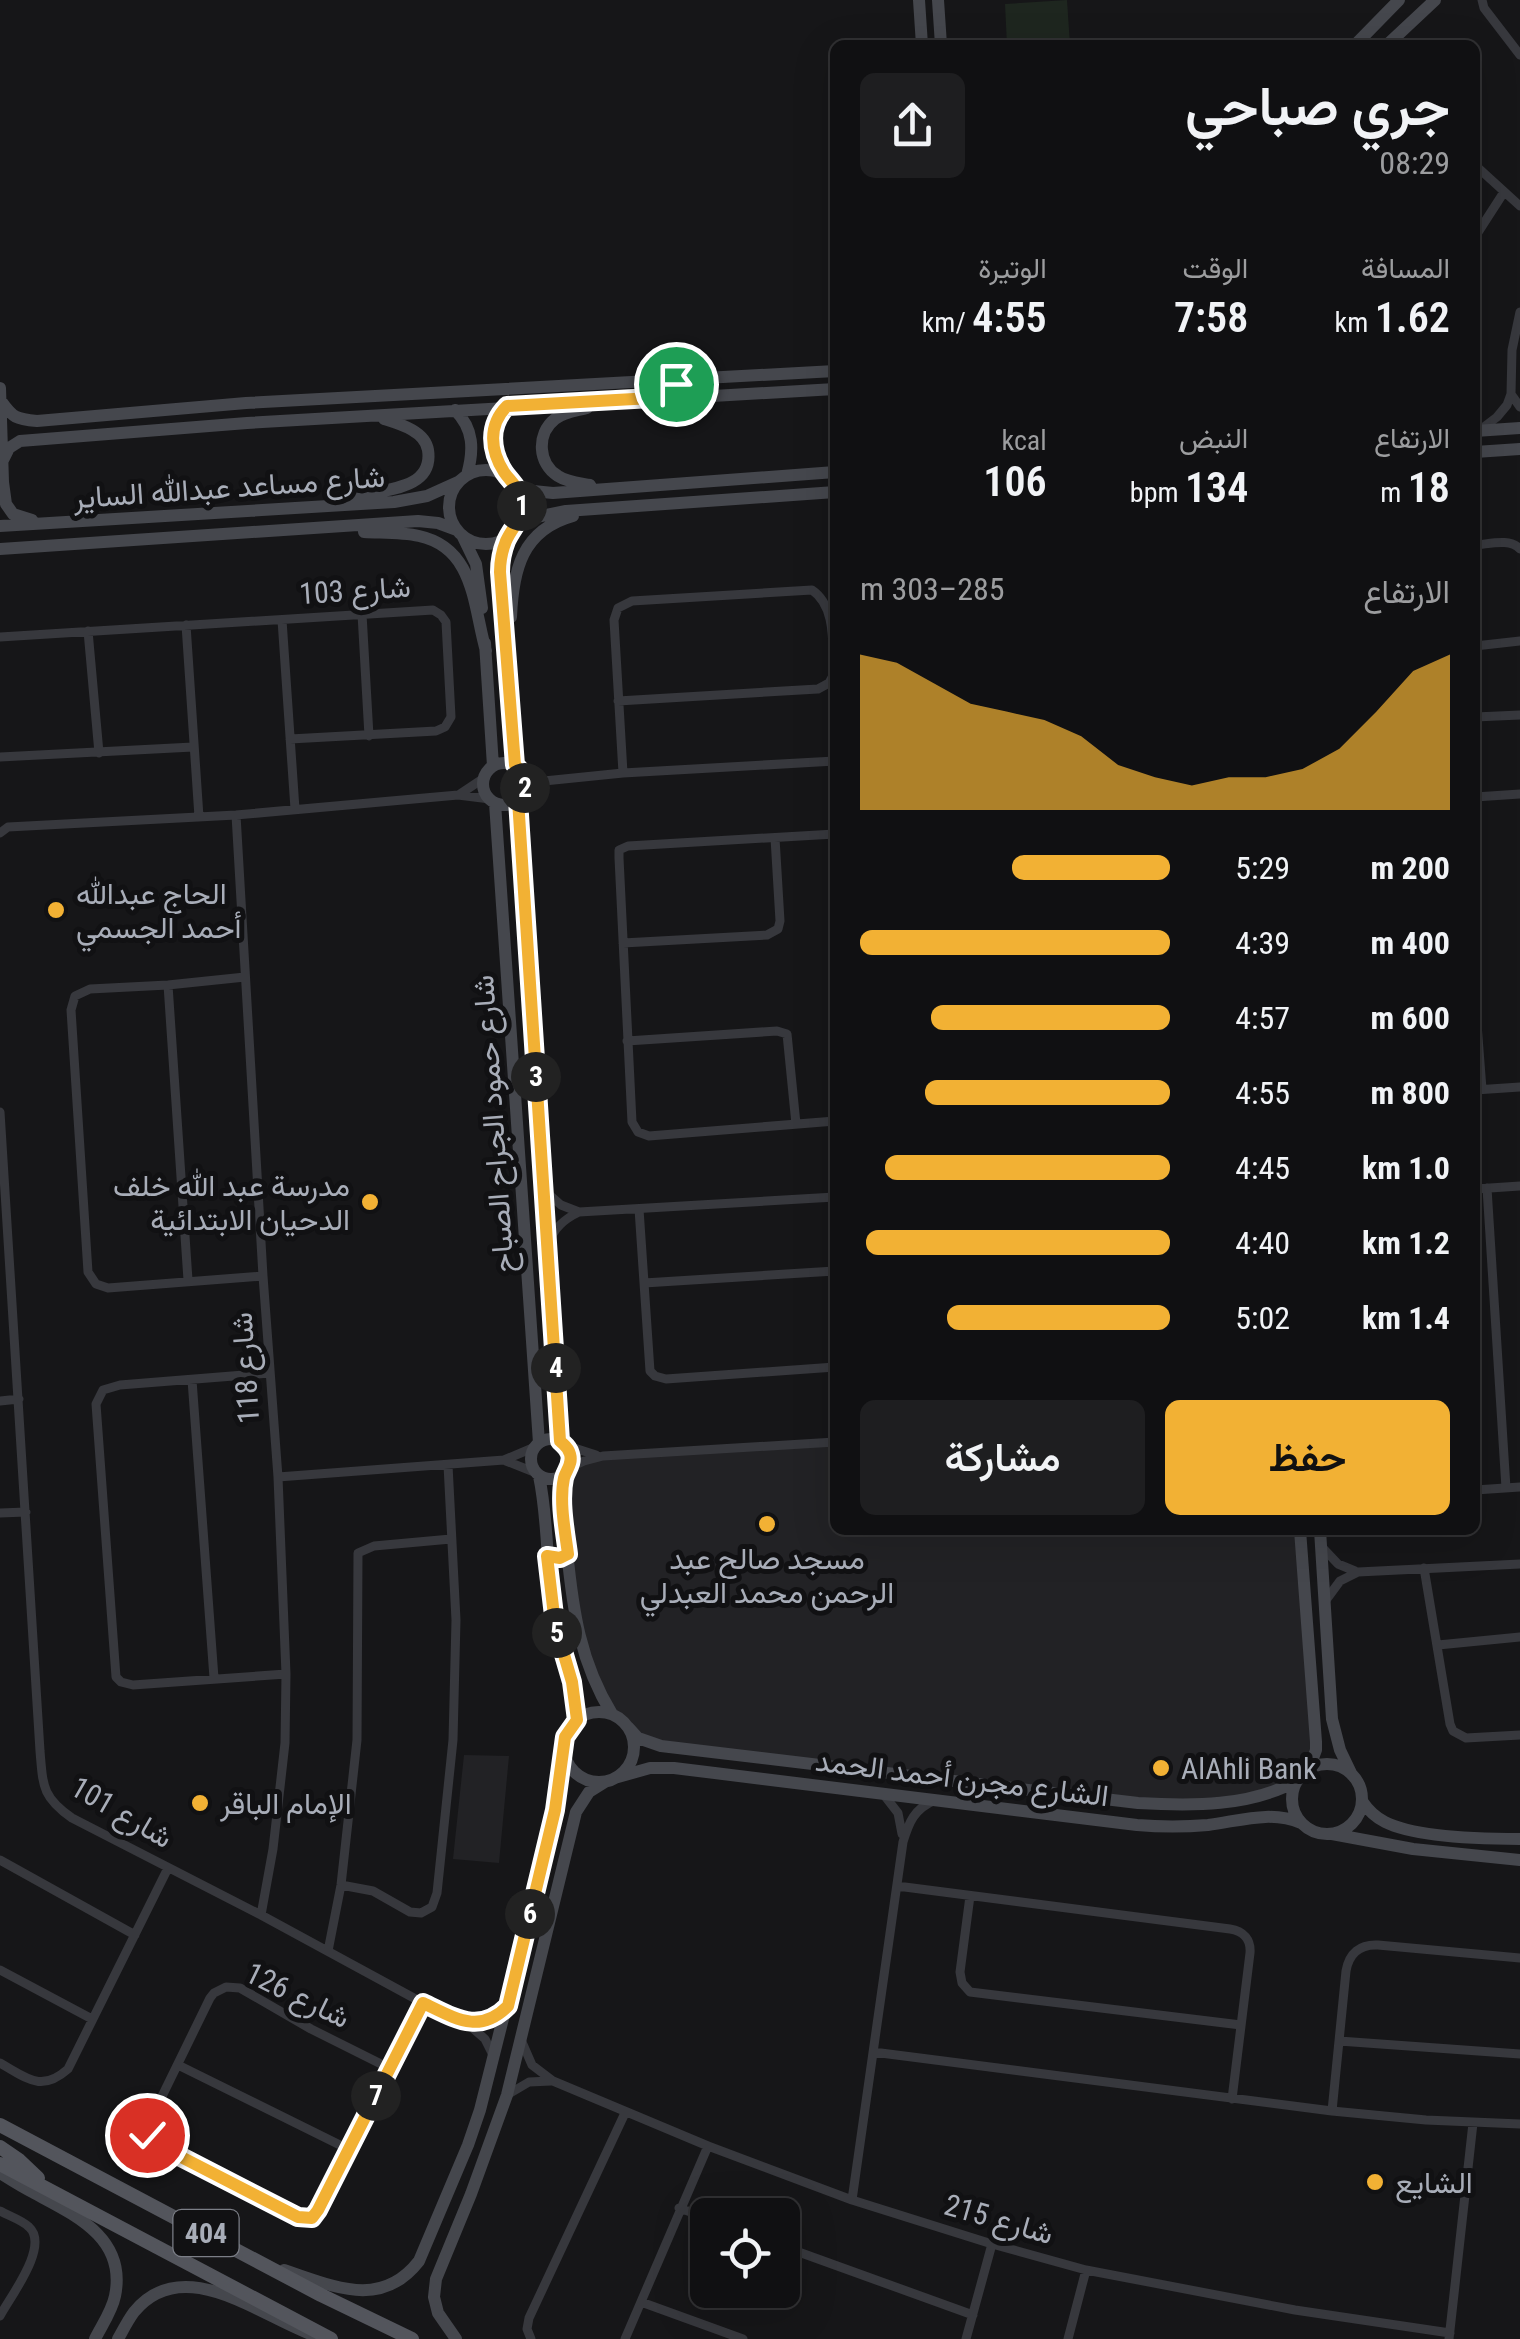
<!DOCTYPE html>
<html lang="ar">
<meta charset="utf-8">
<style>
:root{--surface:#101012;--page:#1e1e20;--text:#f1f3f6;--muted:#9c9d9f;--line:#303032;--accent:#f2b134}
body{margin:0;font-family:"Roboto Condensed",Vazirmatn,sans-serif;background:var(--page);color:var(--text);direction:rtl;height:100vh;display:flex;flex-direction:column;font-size:38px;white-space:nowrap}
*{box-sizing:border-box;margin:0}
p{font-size:32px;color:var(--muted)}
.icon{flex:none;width:55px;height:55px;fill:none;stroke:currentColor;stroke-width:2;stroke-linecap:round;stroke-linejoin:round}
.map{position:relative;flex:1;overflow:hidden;direction:ltr}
.panel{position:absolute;left:830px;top:40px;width:650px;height:1495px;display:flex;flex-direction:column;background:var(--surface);border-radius:15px;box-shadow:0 10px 40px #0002,0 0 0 2px var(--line);direction:rtl}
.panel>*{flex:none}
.fabs{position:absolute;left:690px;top:2198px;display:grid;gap:20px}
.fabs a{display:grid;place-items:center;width:110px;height:110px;border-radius:15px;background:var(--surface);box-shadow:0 10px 40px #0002,0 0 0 2px var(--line);font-size:50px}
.pin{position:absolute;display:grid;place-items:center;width:85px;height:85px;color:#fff;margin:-42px;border:5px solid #fff;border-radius:50%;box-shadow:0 2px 10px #0007}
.km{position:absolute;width:50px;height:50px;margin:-25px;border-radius:50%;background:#222;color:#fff;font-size:28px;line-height:50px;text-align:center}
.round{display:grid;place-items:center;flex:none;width:105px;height:105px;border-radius:15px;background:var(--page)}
.headline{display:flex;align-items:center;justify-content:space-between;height:170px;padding:0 30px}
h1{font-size:55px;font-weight:600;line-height:75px}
.metrics{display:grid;grid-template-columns:repeat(3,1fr);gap:15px;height:170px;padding:10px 30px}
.metrics div{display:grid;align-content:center}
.metrics b{font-size:42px;font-weight:600}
.metrics small{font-size:28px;font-weight:400}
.metrics p{font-size:28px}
.chart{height:280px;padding:20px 30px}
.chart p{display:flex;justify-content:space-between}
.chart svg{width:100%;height:180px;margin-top:10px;fill:var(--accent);opacity:.7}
.action{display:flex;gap:20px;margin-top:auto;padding:20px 30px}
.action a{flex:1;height:115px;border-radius:15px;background:var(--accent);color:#111;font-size:40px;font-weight:600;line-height:115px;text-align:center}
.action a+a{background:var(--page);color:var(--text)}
ul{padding:0 30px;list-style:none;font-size:32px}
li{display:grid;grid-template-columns:160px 120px 1fr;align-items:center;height:75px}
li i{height:25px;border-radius:12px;background:var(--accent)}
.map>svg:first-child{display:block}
.built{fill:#222225}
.green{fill:#1e261f}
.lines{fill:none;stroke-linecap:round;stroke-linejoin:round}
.street{stroke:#37383d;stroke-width:9}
.secondary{stroke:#45474d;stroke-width:12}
.primary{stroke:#53555c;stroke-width:14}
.route-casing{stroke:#fff;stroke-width:20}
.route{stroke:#f2b134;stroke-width:12}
.poi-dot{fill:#f2b134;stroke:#111113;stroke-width:4}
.labels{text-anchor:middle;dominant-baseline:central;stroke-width:10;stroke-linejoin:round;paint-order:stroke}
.shield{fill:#111113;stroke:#7b7e86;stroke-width:2.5}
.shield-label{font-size:28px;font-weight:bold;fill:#a8adb8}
.street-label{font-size:30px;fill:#a8adb8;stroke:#111113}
.poi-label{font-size:30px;fill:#a8adb8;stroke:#111113;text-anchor:start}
</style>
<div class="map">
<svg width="1520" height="2339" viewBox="0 0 1520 2339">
<rect width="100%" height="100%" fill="#161618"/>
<path class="built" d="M 835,1442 L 835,1530 L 1299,1530 L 1313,1710 L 1309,1769 L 1298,1780 L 1278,1791 L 1175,1806 L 638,1738 L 621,1719 L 612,1714 L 574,1618 L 569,1468 L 593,1458 Z
M 464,1755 L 509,1756 L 499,1863 L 453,1859 Z"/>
<path class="green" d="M 1067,0 L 1070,45 L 1007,45 L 1005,4 Z"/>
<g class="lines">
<path class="street" d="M 1482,0 L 1484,8 L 1520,55
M 1475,165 L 1520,206
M 1475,237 L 1504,192
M 1511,394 L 1520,407
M 1480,430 L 1497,417 L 1507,405 L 1511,394 L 1512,350 L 1520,312
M 1475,545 C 1490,544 1510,538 1520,549
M 362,614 L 369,736
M 282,620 L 295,809
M 186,625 L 199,817
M 88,631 L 99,753
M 0,637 L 433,610 L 441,615 L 446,622 L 451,717 L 445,727 L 436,731 L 290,739
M 1475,646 L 1520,641
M 618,701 L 818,689 L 829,683 L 834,674 C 832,646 837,607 812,590 L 632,601 L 618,608 L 614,620 L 623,773
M 1475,717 L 1520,715
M 0,757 L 193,747
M 520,770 L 531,779 L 544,781 L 623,773 L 835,761
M 460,794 L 484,778
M 523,794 L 544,781
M 1475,797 L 1520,794
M 236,815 L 263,1276 L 278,1477 L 286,1674 L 285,1743 L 273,1849 L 261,1915
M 0,833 L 8,827 L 236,815 L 458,795 L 490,799
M 835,834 L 628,846 L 619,850 L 619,858 L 632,1122 L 638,1132 L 649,1136 L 835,1121
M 623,943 L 767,935 L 778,929 L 780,921 L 775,838
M 245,977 L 168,985 L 90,989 L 75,996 L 71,1010 L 88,1272 L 96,1284 L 108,1288 L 263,1276
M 168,985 L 188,1280
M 1475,998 L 1482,1089
M 627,1041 L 777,1031 L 787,1034 L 796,1124
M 1475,1090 L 1520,1087
M 0,1112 L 40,1751 C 43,1786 42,1797 72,1818 L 261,1915 L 423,2003 L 468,2024 L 485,2039 L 493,2055
M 1487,1188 L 1506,1488
M 1475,1189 L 1520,1186
M 544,1190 L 561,1205 L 579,1212
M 639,1209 L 650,1371 L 655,1376 L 666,1379 L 835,1367
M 548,1244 C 554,1228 564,1219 579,1212 L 835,1197
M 644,1283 L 835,1271
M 270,1373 L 120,1385 L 103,1390 L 96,1404 L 116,1677 L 121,1682 L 133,1685 L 286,1674
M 192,1380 L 214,1678
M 0,1401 L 19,1399
M 565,1445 L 596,1455
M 506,1461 L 534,1472
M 569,1468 L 584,1461 L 603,1456 L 835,1442
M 278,1477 L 504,1460 L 535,1447
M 1475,1490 L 1520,1487
M 0,1513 L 26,1512
M 1321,1546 L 1338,1564 L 1355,1571
M 1424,1568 L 1450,1724 L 1453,1731 L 1466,1738 L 1520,1735
M 1326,1600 L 1340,1581 L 1358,1572 L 1520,1564
M 1438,1645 L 1520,1637
M 884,1795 L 898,1813 L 902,1834
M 0,1860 L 135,1935
M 341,1885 L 373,1891 L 410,1912 L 421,1913 L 432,1907 L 437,1893 L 453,1740 L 456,1620 L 448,1465
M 897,1886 L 1230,1929 C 1244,1931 1251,1940 1250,1953 L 1232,2099
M 970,1896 L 960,1972 L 962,1983 L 970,1992 L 1241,2025
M 328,1951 L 341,1885 L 357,1740 L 358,1553 L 374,1546 L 451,1539
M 0,1970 L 92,2019
M 226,1987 L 240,1988 L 311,2029 L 391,2069 L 318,2210 L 312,2217 L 298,2217 L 152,2142 L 147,2135 L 147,2127 L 210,1998 L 214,1993 Z
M 469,2022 L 487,2020 L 505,2010
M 1339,2041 L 1520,2054
M 522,2042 L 532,2065 L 553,2081 L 708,2146 L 852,2200 L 992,2244 L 1086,2270 L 1295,2310 L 1450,2333
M 873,2052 L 1332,2111 L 1426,2120 L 1520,2124
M 0,2063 C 27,2078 41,2093 68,2069 L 168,1868
M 178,2065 L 348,2149
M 391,2069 L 423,2003
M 507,2095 L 529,2082 L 551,2081
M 1332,2111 L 1346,1971 C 1349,1953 1360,1944 1378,1945 L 1520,1958
M 852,2200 L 903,1842 C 909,1822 914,1809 935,1800
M 679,2208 L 708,2218
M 0,2211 C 9,2216 22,2220 29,2227 C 50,2246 10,2297 0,2316
M 782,2246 L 973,2315
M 641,2302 L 743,2339
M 531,2339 L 527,2329 L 529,2318 L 625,2113
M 625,2339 L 708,2146
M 966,2339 L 992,2244
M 1068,2339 L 1086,2270
M 1449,2339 L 1473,2123"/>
<path class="secondary" d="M 919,0 L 922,45
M 938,0 L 941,45
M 1355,45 L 1399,0
M 1387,45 L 1435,0
M 0,388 L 3,482 L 6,504 L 13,514 L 32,520
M 1,401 C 13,418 16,419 37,421 L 246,403 L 835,371
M 587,408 C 576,411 564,412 555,419 C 536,434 538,464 558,476 C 567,482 580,483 590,485
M 455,410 C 474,429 474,450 467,475
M 1475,431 L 1520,428
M 1475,452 L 1520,449
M 2,462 L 9,448 L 20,441 L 247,423 L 835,389
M449 507a37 37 0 1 1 74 0a37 37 0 1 1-74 0Z
M 506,476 C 492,452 486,427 507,407
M 515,484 L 533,491 L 553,493 L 835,472
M 341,501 C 368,488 435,496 428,450 C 425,431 400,424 384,419
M 518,525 L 541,516 L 566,511 L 835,492
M 0,526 L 394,502 L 427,496 L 458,482
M 364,532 C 382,533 402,532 419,536 C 475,548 473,606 486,651
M 462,535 L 476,564 L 482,608
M 508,536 L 501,557 L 500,572 L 515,765
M 0,549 L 418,521 L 438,523 L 457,530
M 511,617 C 513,570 522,530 573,516
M 485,643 L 493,766
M483 784a21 21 0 1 1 42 0a21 21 0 1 1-42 0Z
M 518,800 L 560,1441
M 495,803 L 539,1443
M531 1459a20 20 0 1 1 40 0a20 20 0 1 1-40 0Z
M 565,1474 C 563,1500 565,1525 567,1551 C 573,1611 580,1662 612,1714
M 539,1476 C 549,1523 546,1571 554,1619 C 560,1653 577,1684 577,1719
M 1300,1530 L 1316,1742 L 1316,1750 L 1309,1769
M 1320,1530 L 1332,1719 L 1340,1750 L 1352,1775
M564 1747a35 35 0 1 1 70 0a35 35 0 1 1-70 0Z
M 628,1727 L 638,1738 L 661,1746 L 1138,1803 C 1191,1806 1251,1807 1298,1780
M1292 1799a35 35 0 1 1 70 0a35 35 0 1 1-70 0Z
M 618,1777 L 650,1768 L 674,1768 L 1137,1825 C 1161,1827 1184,1827 1208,1825 C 1240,1821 1270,1810 1301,1823
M 1362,1801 C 1368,1810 1375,1817 1385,1822 C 1417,1838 1484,1839 1520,1839
M 1332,1834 L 1413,1849 L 1520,1860
M 0,2173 C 11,2180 22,2187 34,2193 C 75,2215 127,2238 115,2296 C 112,2311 102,2325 95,2339
M 284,2270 C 333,2286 381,2310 419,2261 L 468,2145 L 480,2110 L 551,1828 L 558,1795 L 563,1748
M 118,2339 C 123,2330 128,2320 134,2312 C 183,2252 260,2316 313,2335
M 456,2339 L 438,2313 L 434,2297 L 436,2279 L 471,2194 L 507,2095 L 576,1812 L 589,1792 L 605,1782"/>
<path class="primary" d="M 0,2125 L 321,2295 L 412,2339
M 0,2147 L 19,2160 L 38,2178
M 0,2164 L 331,2339"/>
</g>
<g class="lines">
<g class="route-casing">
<path id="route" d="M 147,2135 L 152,2142 L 298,2217 L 312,2218 L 318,2210 L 423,2003 C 455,2018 479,2035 508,2006 L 555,1810 L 565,1737 L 577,1720 L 572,1682 L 555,1624 L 547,1556 L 560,1558 L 568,1554 C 565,1531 559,1501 564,1478 C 566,1470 573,1464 570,1454 C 568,1447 565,1446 560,1441 L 518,800 C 528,788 527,776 515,765 L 500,572 C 500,561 502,551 506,541 C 513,525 526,517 521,498 C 518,486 510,481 504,472 C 490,450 488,425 507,406 L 670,397 L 676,392 L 676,384"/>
</g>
<use href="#route" class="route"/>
</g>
<g class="poi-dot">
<circle cx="56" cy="910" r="10"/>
<circle cx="370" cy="1202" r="10"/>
<circle cx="767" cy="1524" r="10"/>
<circle cx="1161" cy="1768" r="10"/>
<circle cx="200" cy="1803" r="10"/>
<circle cx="1375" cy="2182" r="10"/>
</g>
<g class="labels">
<rect class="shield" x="173.5" y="2210" width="65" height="46" rx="8"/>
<g class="shield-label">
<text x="206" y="2233">404</text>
</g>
<g class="street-label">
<text transform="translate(229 487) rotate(-4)">شارع مساعد عبدالله الساير</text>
<text transform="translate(355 590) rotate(-4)">شارع 103</text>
<text transform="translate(493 1124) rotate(-94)">شارع حمود الجراح الصباح</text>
<text transform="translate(245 1368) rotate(-94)">شارع 118</text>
<text transform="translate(962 1778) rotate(7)">الشارع مجرن أحمد الحمد</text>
<text transform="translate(122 1812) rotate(30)">شارع 101</text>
<text transform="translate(298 1995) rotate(26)">شارع 126</text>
<text transform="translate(999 2219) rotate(16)">شارع 215</text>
</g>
<g class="poi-label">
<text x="76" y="893">الحاج عبدالله<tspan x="76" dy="34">أحمد الجسمي</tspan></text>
<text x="350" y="1185" text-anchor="end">مدرسة عبد الله خلف<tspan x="350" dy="34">الدحيان الابتدائية</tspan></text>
<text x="767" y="1558" text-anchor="middle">مسجد صالح عبد<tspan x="767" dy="34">الرحمن محمد العبدلي</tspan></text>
<text x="1181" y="1768">AlAhli Bank</text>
<text x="220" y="1803">الإمام الباقر</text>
<text x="1395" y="2182">الشايع</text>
</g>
</g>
</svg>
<div class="fabs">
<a><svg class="icon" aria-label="locate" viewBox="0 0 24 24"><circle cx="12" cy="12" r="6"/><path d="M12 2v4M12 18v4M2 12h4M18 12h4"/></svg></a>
</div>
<div class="pin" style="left:676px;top:384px;background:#1e9e55"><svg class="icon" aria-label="arrive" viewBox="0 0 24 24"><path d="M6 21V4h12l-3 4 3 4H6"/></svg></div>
<div class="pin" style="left:147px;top:2135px;background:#d93025"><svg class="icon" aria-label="check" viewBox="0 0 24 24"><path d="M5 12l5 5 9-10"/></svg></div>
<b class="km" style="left:522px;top:506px">1</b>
<b class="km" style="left:525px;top:788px">2</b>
<b class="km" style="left:536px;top:1077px">3</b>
<b class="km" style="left:556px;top:1368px">4</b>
<b class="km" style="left:557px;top:1633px">5</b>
<b class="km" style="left:530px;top:1914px">6</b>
<b class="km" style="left:376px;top:2096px">7</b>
<section class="panel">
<div class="headline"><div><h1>جري صباحي</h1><p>08:29</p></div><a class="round"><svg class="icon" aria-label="share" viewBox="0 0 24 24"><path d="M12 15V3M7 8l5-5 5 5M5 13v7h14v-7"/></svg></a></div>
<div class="metrics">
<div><p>المسافة</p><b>1.62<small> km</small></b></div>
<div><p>الوقت</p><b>7:58</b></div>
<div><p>الوتيرة</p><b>4:55<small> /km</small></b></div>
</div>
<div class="metrics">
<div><p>الارتفاع</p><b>18<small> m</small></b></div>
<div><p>النبض</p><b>134<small> bpm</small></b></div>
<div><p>kcal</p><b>106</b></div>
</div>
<div class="chart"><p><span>الارتفاع</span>285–303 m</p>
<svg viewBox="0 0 160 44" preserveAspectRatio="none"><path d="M0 44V6L10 8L20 13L30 18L40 20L50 22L60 26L70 33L80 36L90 38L100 36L110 36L120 34L130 29L140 20L150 10L160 6V44z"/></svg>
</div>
<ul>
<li><b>200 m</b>5:29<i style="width:51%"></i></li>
<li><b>400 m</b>4:39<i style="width:100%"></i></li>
<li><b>600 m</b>4:57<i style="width:77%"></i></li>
<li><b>800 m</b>4:55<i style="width:79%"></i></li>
<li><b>1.0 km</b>4:45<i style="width:92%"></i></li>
<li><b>1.2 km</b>4:40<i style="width:98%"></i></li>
<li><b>1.4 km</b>5:02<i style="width:72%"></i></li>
</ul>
<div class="action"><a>حفظ</a><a>مشاركة</a></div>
</section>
</div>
